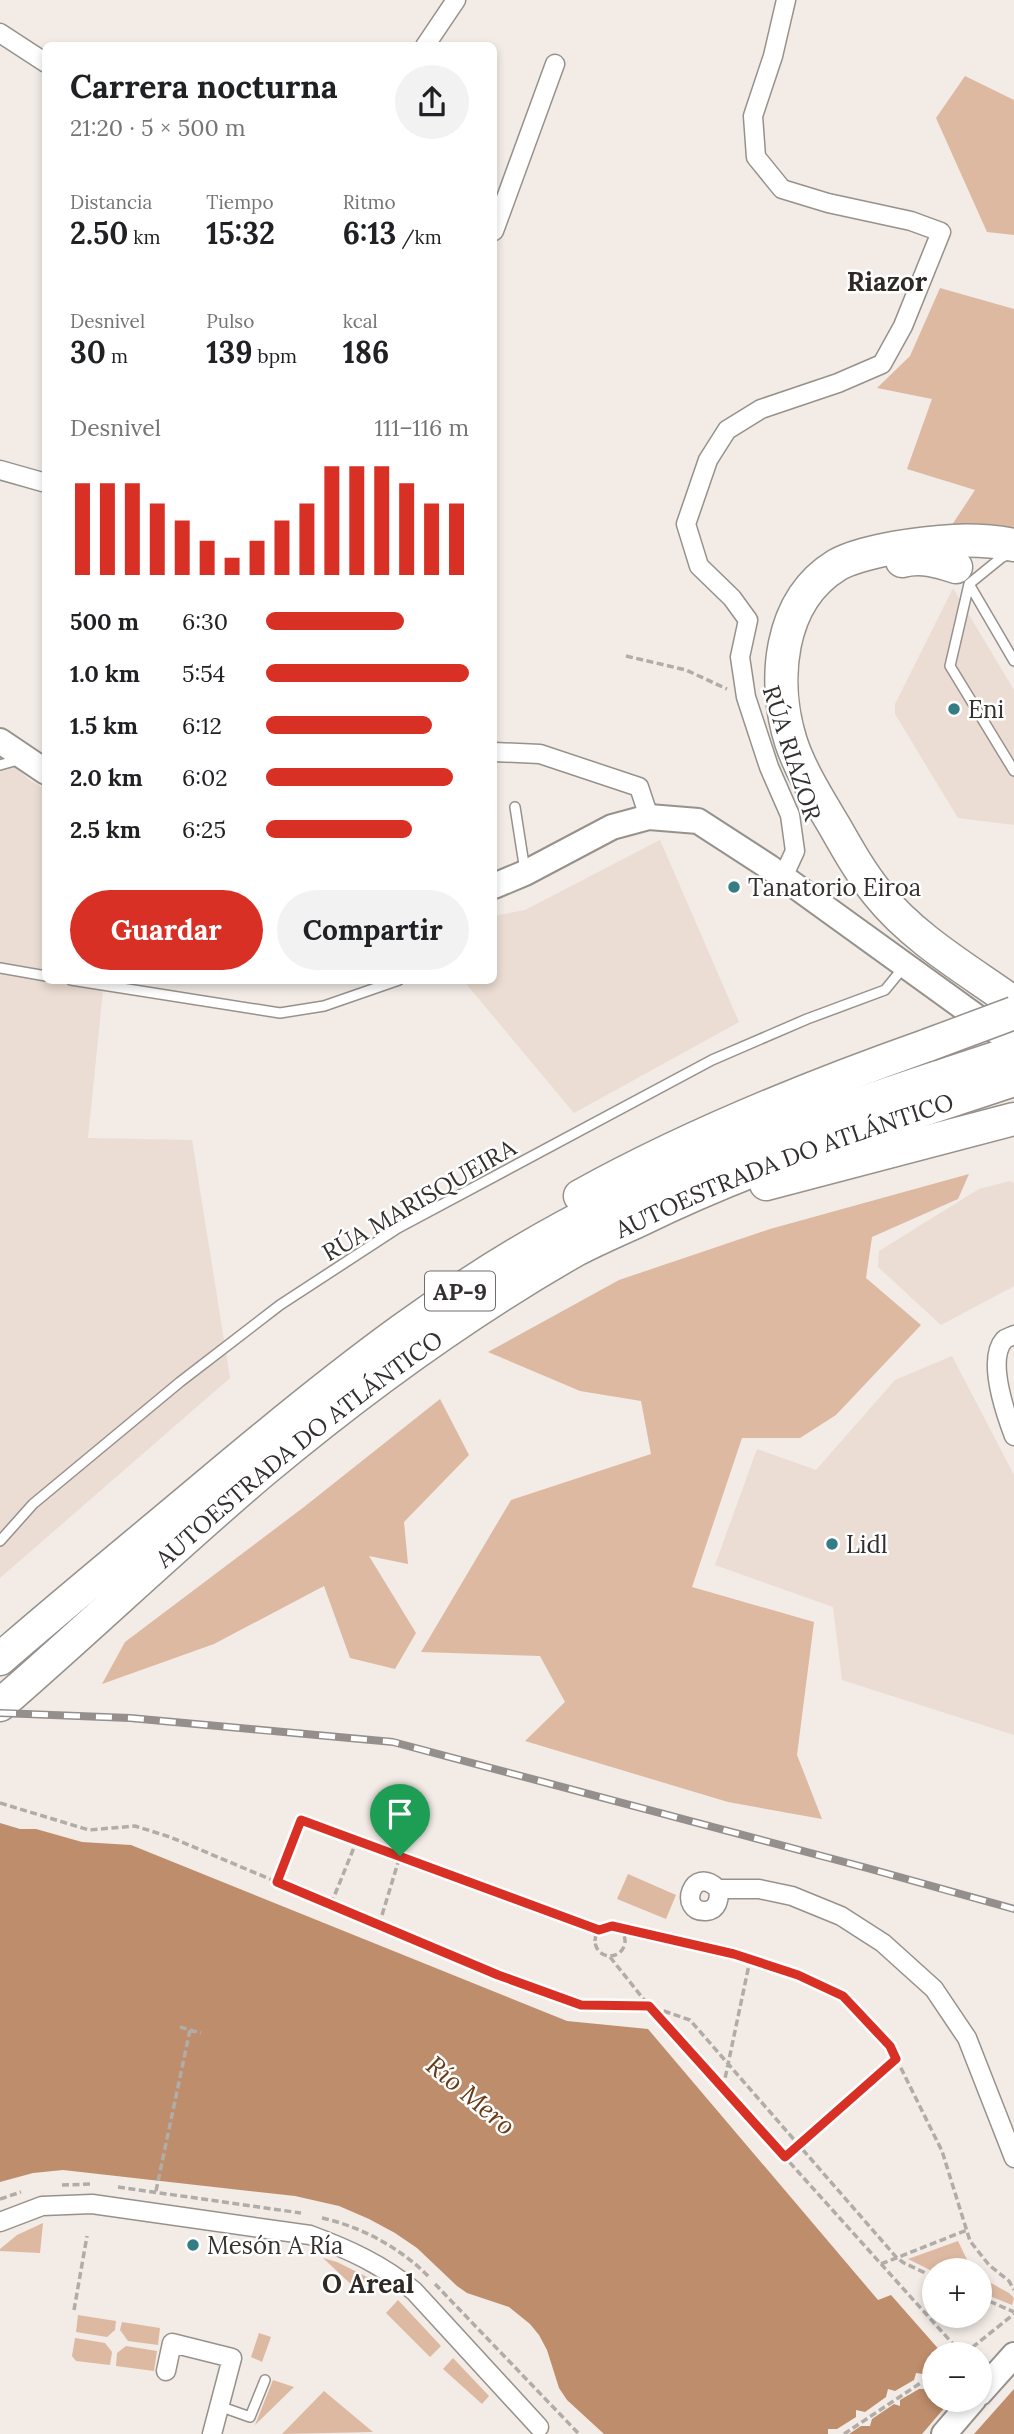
<!DOCTYPE html>
<html lang="es">
<meta charset="utf-8">
<style>
:root{--surface:#fff;--page:#f2f2f2;--text:#202124;--muted:#757577;--accent:#d93025}
body{margin:0;font-family:Lora,serif;background:var(--page);color:var(--text);height:100vh;display:flex;flex-direction:column;font-size:26px;white-space:nowrap}
*{box-sizing:border-box;margin:0}
p{font-size:23px;color:var(--muted)}
.icon{flex:none;width:38px;height:38px;fill:none;stroke:currentColor;stroke-width:2;stroke-linecap:round;stroke-linejoin:round}
.map{position:relative;flex:1;overflow:hidden}
.panel{position:absolute;left:42px;top:42px;width:455px;height:942px;display:flex;flex-direction:column;background:var(--surface);border-radius:10px;box-shadow:0 4px 10px #0003}
.panel>*{flex:none}
.tools{position:absolute;left:922px;top:2258px;display:grid;gap:14px}
.tools a{display:grid;place-items:center;width:70px;height:70px;border-radius:50%;background:var(--surface);box-shadow:0 4px 10px #0003;font-size:35px}
.pin{position:absolute;display:grid;place-items:center;width:60px;height:60px;color:#fff;margin:-72px -30px;border-radius:50% 50% 50% 0;rotate:-45deg;box-shadow:0 0 7px #0007}
.pin .icon{rotate:45deg}
.round{display:grid;place-items:center;flex:none;width:74px;height:74px;border-radius:37px;background:var(--page)}
.summary{display:flex;align-items:center;justify-content:space-between;height:119px;padding:0 28px}
h1{font-size:32px;font-weight:800;line-height:52px}
.figures{display:grid;grid-template-columns:repeat(3,1fr);gap:10px;height:119px;padding:7px 28px}
.figures div{display:grid;align-content:center}
.figures b{font-size:30px;font-weight:800}
.figures small{font-size:19px;font-weight:400}
.figures p{font-size:19px}
.chart{height:196px;padding:14px 28px}
.chart p{display:flex;justify-content:space-between}
.chart svg{width:100%;height:126px;margin-top:7px;stroke:var(--accent);stroke-width:6}
.button{display:flex;gap:14px;margin-top:auto;padding:14px 28px}
.button a{flex:1;height:80px;border-radius:42px;background:var(--accent);color:#fff;font-size:28px;font-weight:800;line-height:80px;text-align:center}
.button a+a{background:var(--page);color:var(--text)}
ul{padding:0 28px;list-style:none;font-size:23px}
li{display:grid;grid-template-columns:112px 84px 1fr;align-items:center;height:52px}
li i{height:18px;border-radius:9px;background:var(--accent)}
.map>svg:first-child{display:block}
.built{fill:#ebddd3}
.green{fill:#ddb9a1}
.water{fill:#be8d6c}
.pier{fill:#f2ebe6}
.lines{fill:none;stroke-linecap:round;stroke-linejoin:round}
.service-casing{stroke:#97918c;stroke-width:12}
.minor-casing{stroke:#97918c;stroke-width:21}
.secondary-casing{stroke:#97918c;stroke-width:28}
.motorway-casing{stroke:#97918c;stroke-width:35}
.path{stroke:#b1aca8;stroke-width:3.5;stroke-dasharray:7 3.5;stroke-linecap:butt}
.service{stroke:#fff;stroke-width:9}
.minor{stroke:#fff;stroke-width:18}
.secondary{stroke:#fff;stroke-width:24}
.motorway{stroke:#fff;stroke-width:32}
.rail-casing{stroke:#948f8c;stroke-width:8}
.rail{stroke:#fff;stroke-width:5;stroke-dasharray:16;stroke-linecap:butt}
.motorway-bridge-casing{stroke:#97918c;stroke-width:35;stroke-linecap:butt}
.motorway-bridge{stroke:#fff;stroke-width:32}
.route-casing{stroke:#fff;stroke-width:14}
.route{stroke:#d93025;stroke-width:9}
.poi-dot{fill:#357d85;stroke:#fff;stroke-width:2.5}
.labels{text-anchor:middle;dominant-baseline:central;stroke-width:5;stroke-linejoin:round;paint-order:stroke}
.shield{fill:#fff;stroke:#706e6d;stroke-width:2}
.shield-label{font-size:23px;font-weight:bold;fill:#33302f}
.poi-label{font-size:24px;fill:#33302f;stroke:#fff;text-anchor:start}
.street-label{font-size:24px;fill:#33302f;stroke:#fff}
.neighbourhood-label{font-size:26px;font-weight:bold;fill:#2f2a26;stroke:#fff}
.water-label{font-size:26px;font-style:italic;fill:#6a3a15;stroke:#fff}
</style>
<div class="map">
<svg width="1014" height="2434" viewBox="0 0 1014 2434">
<rect width="100%" height="100%" fill="#f2ebe6"/>
<path class="built" d="M 953,588 L 1014,690 L 1014,825 L 958,818 L 895,714 L 895,704 Z
M 0,755 L 31,781 L 45,789 L 46,980 L 104,980 L 88,1138 L 192,1140 L 230,1378 L 0,1578 Z
M 660,840 L 739,1022 L 574,1113 L 463,980 L 494,980 L 494,916 L 525,910 Z
M 1010,1181 L 1014,1183 L 1014,1286 L 941,1325 L 878,1267 L 879,1251 L 979,1189 Z
M 952,1356 L 1014,1475 L 1014,1735 L 842,1680 L 833,1607 L 715,1565 L 757,1449 L 816,1470 L 895,1380 Z"/>
<path class="green" d="M 965,76 L 1014,100 L 1014,235 L 987,232 L 936,118 Z
M 940,288 L 1014,309 L 1014,529 L 948,531 L 975,490 L 907,469 L 932,399 L 877,388 L 910,356 Z
M 969,1174 L 958,1199 L 872,1237 L 866,1278 L 921,1325 L 836,1415 L 800,1438 L 742,1438 L 692,1587 L 814,1622 L 797,1755 L 822,1819 L 728,1802 L 525,1741 L 565,1702 L 540,1656 L 421,1652 L 511,1500 L 651,1454 L 641,1401 L 580,1391 L 488,1352 L 619,1280 L 770,1229 Z
M 440,1399 L 469,1455 L 404,1522 L 408,1564 L 369,1556 L 416,1633 L 395,1669 L 350,1658 L 324,1586 L 214,1644 L 102,1684 L 125,1642 L 304,1507 Z
M 628,1874 L 676,1895 L 666,1919 L 617,1899 Z
M 43,2223 L 40,2253 L 0,2251 L 0,2249 L 17,2235 Z
M 958,2241 L 972,2270 L 934,2270 L 934,2272 L 908,2259 Z
M 323,2258 L 337,2262 L 369,2278 L 357,2290 Z
M 980,2277 L 1009,2293 L 1014,2298 L 1012,2305 L 980,2292 Z
M 398,2300 L 441,2346 L 430,2357 L 386,2313 Z
M 78,2315 L 116,2321 L 115,2330 L 107,2337 L 76,2332 Z
M 122,2322 L 160,2328 L 158,2345 L 128,2341 L 120,2330 Z
M 259,2333 L 271,2337 L 262,2362 L 251,2357 Z
M 75,2338 L 105,2343 L 112,2352 L 110,2365 L 76,2361 L 72,2356 Z
M 126,2346 L 157,2351 L 154,2371 L 116,2366 L 117,2353 Z
M 453,2358 L 489,2396 L 482,2404 L 443,2369 Z
M 273,2380 L 294,2387 L 255,2425 Z
M 324,2391 L 373,2432 L 282,2434 Z"/>
<path class="water" d="M 0,1823 L 20,1829 L 36,1829 L 82,1842 L 131,1845 L 567,2021 L 648,2029 L 878,2300 L 891,2295 L 942,2353 L 934,2354 L 934,2399 L 980,2399 L 1014,2388 L 1014,2434 L 604,2434 L 567,2400 L 559,2388 L 547,2350 L 539,2335 L 530,2324 L 509,2307 L 467,2293 L 457,2286 L 417,2248 L 395,2233 L 369,2219 L 339,2206 L 295,2196 L 63,2170 L 33,2173 L 0,2182 Z"/>
<path class="pier" d="M 934,2367 L 934,2379 L 929,2383 L 927,2389 L 919,2389 L 900,2400 L 900,2406 L 894,2404 L 872,2419 L 870,2426 L 861,2426 L 849,2434 L 828,2434 L 828,2429 L 837,2429 L 856,2417 L 856,2410 L 865,2412 L 886,2397 L 888,2389 L 895,2391 L 914,2380 L 916,2373 L 923,2374 Z
M 980,2375 L 1014,2384 L 1014,2389 L 974,2434 L 922,2434 L 952,2399 L 980,2399 Z"/>
<g class="lines">
<g class="service-casing">
<path id="service" d="M 1009,554 L 1001,558 L 969,584 L 950,666 L 1014,771
M 969,584 L 1014,661
M 0,765 L 18,760
M 515,807 L 525,871
M 0,968 L 46,976
M 71,980 L 280,1013 L 324,1006 L 399,980
M 0,1541 L 33,1504 L 180,1382 L 280,1305 L 398,1228 L 712,1060 L 807,1019 L 885,990 L 903,968
M 219,2406 L 250,2417 L 265,2380"/>
</g>
<g class="minor-casing">
<path id="minor" d="M 0,33 L 46,63
M 425,46 L 456,0
M 494,231 L 555,64
M 0,470 L 46,483
M 494,752 L 540,754 L 639,787 L 649,817
M 783,877 L 795,851 L 790,815 L 769,767 L 746,697 L 740,657 L 748,620 L 732,598 L 699,566 L 686,524 L 708,460 L 727,430 L 761,409 L 838,383 L 882,364 L 903,326 L 941,232 L 911,221 L 828,203 L 782,189 L 756,157 L 753,116 L 773,56 L 786,0
M 1014,1335 C 1011,1337 1007,1337 1004,1340 C 986,1360 1006,1415 1014,1436
M 718,1889 C 720,1898 718,1910 706,1911 C 677,1913 692,1863 718,1889 L 759,1889 L 792,1896 L 841,1916 L 883,1943 L 934,1989 L 967,2038 L 1014,2158
M 0,2222 L 42,2206 L 92,2204 L 310,2235 C 348,2249 383,2265 414,2291 L 539,2427
M 166,2371 L 172,2343 L 232,2358 L 212,2434"/>
</g>
<g class="secondary-casing">
<path id="secondary" d="M 0,741 L 46,772
M 494,886 L 525,873 L 612,827 L 649,817 L 698,821 L 769,867 L 1014,1044
M 980,2393 L 1014,2355
M 944,2434 L 974,2399"/>
</g>
<g class="motorway-casing">
<g id="motorway">
<path d="M 1014,545 C 973,537 933,541 893,548 C 875,552 853,556 837,565 C 778,601 772,682 791,742 C 801,772 819,800 835,827 C 848,850 861,873 878,894 C 914,939 968,970 1014,1003"/>
<path d="M 902,561 C 921,556 938,561 956,567"/>
<path d="M 766,1184 L 1014,1119"/>
<path d="M 580,1196 C 690,1135 809,1087 928,1045"/>
<path d="M 0,1659 C 68,1600 138,1543 207,1485 C 333,1379 464,1273 615,1201 C 743,1140 879,1096 1014,1052"/>
<path id="s1" d="M 0,1705 C 89,1628 173,1547 263,1471 C 360,1390 464,1314 574,1251 C 595,1240 618,1230 640,1220 C 760,1161 888,1122 1014,1080"/>
</g>
</g>
<path class="path" d="M 626,656 L 686,670 L 727,689
M 0,1803 L 89,1830 L 135,1826 L 170,1837 L 498,1975 L 581,2005 L 649,2006 L 690,2020 L 897,2258 L 904,2263 L 934,2277
M 277,1882 L 301,1820 L 357,1840
M 331,1904 L 357,1840 L 399,1855
M 379,1925 L 400,1856 L 599,1930
M595 1941a15 15 0 1 1 30 0a15 15 0 1 1-30 0Z
M 621,1930 L 734,1954 L 798,1975 L 843,1996 L 890,2046 L 942,2151 L 970,2241 L 989,2265 L 1009,2281 L 1014,2290
M 610,1957 L 649,2006 L 962,2354
M 180,2027 L 201,2033
M 723,2088 L 750,1960
M 785,2157 L 896,2059
M 62,2185 L 93,2184
M 118,2187 L 301,2213
M 156,2191 L 190,2030
M 0,2199 L 21,2192
M 322,2218 C 362,2227 401,2248 430,2278
M 881,2264 L 967,2230
M 435,2284 L 579,2434
M 980,2297 L 1014,2312
M 74,2310 L 87,2236
M 964,2354 L 1014,2314
M 844,2434 L 934,2374"/>
<use href="#service" class="service"/>
<use href="#minor" class="minor"/>
<use href="#secondary" class="secondary"/>
<use href="#motorway" class="motorway"/>
<g class="rail-casing">
<path id="rail" d="M 0,1713 L 130,1718 L 393,1742 L 867,1868 L 1014,1909"/>
</g>
<use href="#rail" class="rail"/>
<g class="motorway-bridge-casing">
<path id="motorway-bridge" d="M 928,1045 L 1014,1013"/>
</g>
<use href="#motorway-bridge" class="motorway-bridge"/>
</g>
<g class="lines">
<g class="route-casing">
<path id="route" d="M 301,1820 L 599,1930 L 612,1926 L 734,1954 L 798,1975 L 843,1996 L 890,2046 L 896,2059 L 785,2157 L 649,2006 L 581,2005 L 498,1975 L 277,1882 Z"/>
</g>
<use href="#route" class="route"/>
</g>
<g class="poi-dot">
<circle cx="954" cy="709" r="7"/>
<circle cx="734" cy="887" r="7"/>
<circle cx="832" cy="1544" r="7"/>
<circle cx="193" cy="2245" r="7"/>
</g>
<g class="labels">
<rect class="shield" x="425" y="1271.5" width="70" height="39" rx="5"/>
<g class="shield-label">
<text x="460" y="1291">AP-9</text>
</g>
<g class="poi-label">
<text x="968" y="709">Eni</text>
<text x="748" y="887">Tanatorio Eiroa</text>
<text x="846" y="1544">Lidl</text>
<text x="207" y="2245">Mesón A Ría</text>
</g>
<g class="street-label">
<text transform="translate(792 753) rotate(72)">RÚA RIAZOR</text>
<text stroke="none"><textPath href="#s1" startOffset="961">AUTOESTRADA DO ATLÁNTICO</textPath></text>
<text transform="translate(419 1200) rotate(-30)">RÚA MARISQUEIRA</text>
<text stroke="none"><textPath href="#s1" startOffset="394">AUTOESTRADA DO ATLÁNTICO</textPath></text>
</g>
<g class="neighbourhood-label">
<text x="887" y="281">Riazor</text>
<text x="368" y="2283">O Areal</text>
</g>
<g class="water-label">
<text transform="translate(471 2095) rotate(40)">Río Mero</text>
</g>
</g>
</svg>
<div class="tools">
<a>+</a>
<a>−</a>
</div>
<div class="pin" style="left:400px;top:1856px;background:#1e9e55"><svg class="icon" aria-label="arrive" viewBox="0 0 24 24"><path d="M6 21V4h12l-3 4 3 4H6"/></svg></div>
<section class="panel">
<div class="summary"><div><h1>Carrera nocturna</h1><p>21:20 · 5 × 500 m</p></div><a class="round"><svg class="icon" aria-label="share" viewBox="0 0 24 24"><path d="M12 15V3M7 8l5-5 5 5M5 13v7h14v-7"/></svg></a></div>
<div class="figures">
<div><p>Distancia</p><b>2.50<small> km</small></b></div>
<div><p>Tiempo</p><b>15:32</b></div>
<div><p>Ritmo</p><b>6:13<small> /km</small></b></div>
</div>
<div class="figures">
<div><p>Desnivel</p><b>30<small> m</small></b></div>
<div><p>Pulso</p><b>139<small> bpm</small></b></div>
<div><p>kcal</p><b>186</b></div>
</div>
<div class="chart"><p><span>Desnivel</span>111–116 m</p>
<svg viewBox="0 0 160 44" preserveAspectRatio="none"><path d="M5 44V12M15 44V12M25 44V12M35 44V19M45 44V25M55 44V32M65 44V38M75 44V32M85 44V25M95 44V19M105 44V6M115 44V6M125 44V6M135 44V12M145 44V19M155 44V19"/></svg>
</div>
<ul>
<li><b>500 m</b>6:30<i style="width:68%"></i></li>
<li><b>1.0 km</b>5:54<i style="width:100%"></i></li>
<li><b>1.5 km</b>6:12<i style="width:82%"></i></li>
<li><b>2.0 km</b>6:02<i style="width:92%"></i></li>
<li><b>2.5 km</b>6:25<i style="width:72%"></i></li>
</ul>
<div class="button"><a>Guardar</a><a>Compartir</a></div>
</section>
</div>
